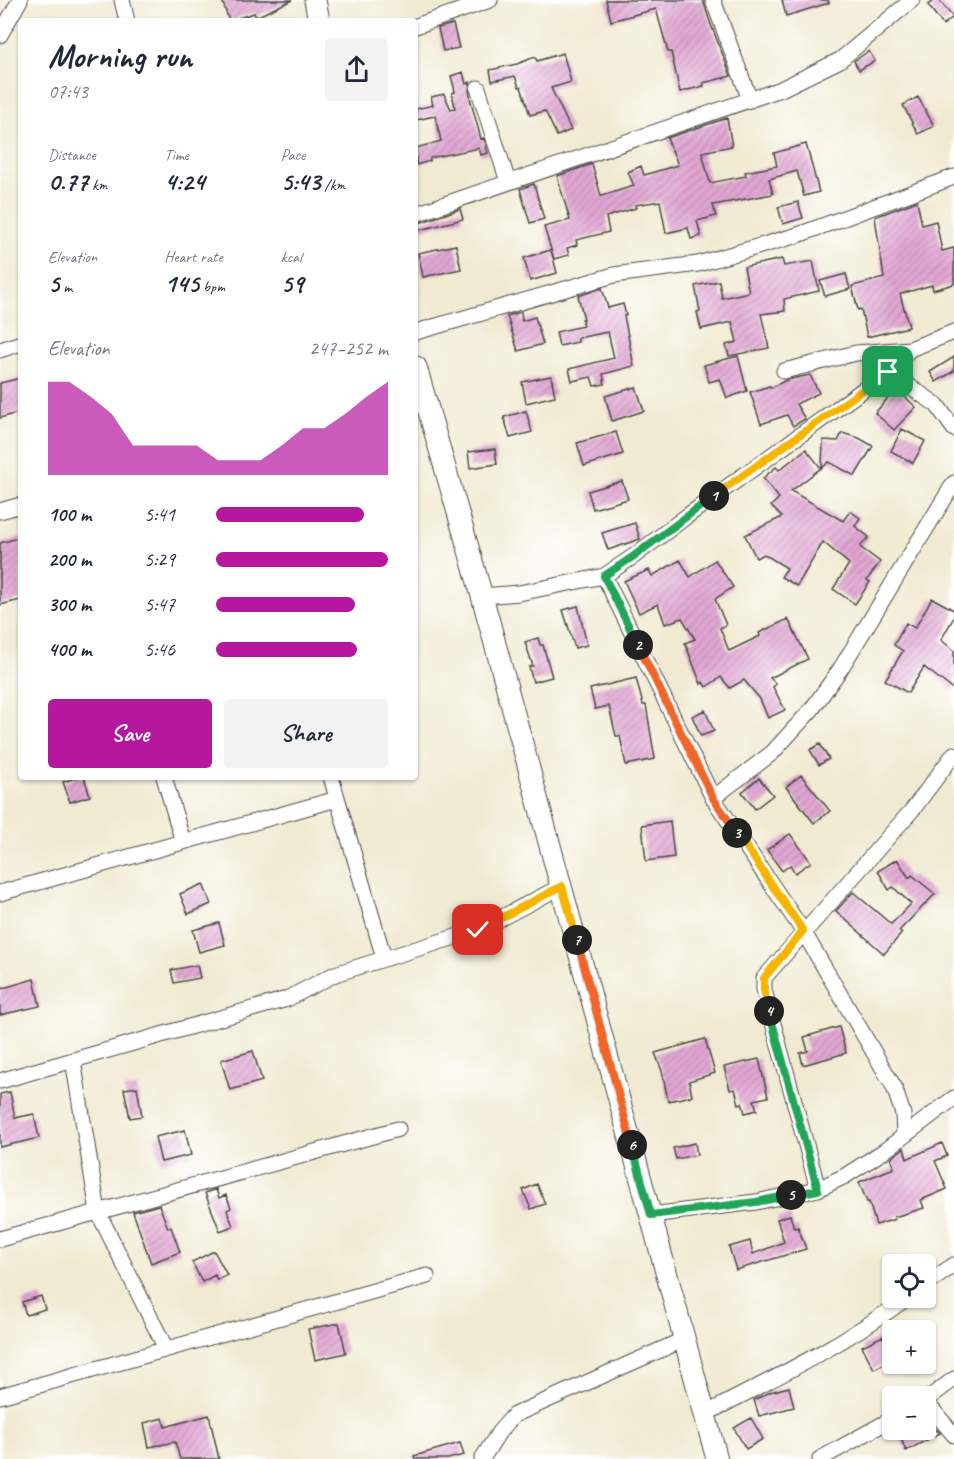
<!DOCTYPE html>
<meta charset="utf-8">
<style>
:root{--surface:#fff;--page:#f2f2f3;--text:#1f2937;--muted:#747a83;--accent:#b5179e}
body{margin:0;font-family:Caveat,sans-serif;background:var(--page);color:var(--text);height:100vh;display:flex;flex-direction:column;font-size:22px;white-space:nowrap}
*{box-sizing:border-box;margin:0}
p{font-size:20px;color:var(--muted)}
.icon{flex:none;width:33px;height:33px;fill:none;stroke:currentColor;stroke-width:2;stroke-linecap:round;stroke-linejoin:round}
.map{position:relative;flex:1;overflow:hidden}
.details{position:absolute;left:18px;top:18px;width:400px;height:762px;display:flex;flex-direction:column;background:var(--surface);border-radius:6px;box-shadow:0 2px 4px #0004}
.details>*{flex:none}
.tools{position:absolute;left:882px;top:1254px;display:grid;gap:12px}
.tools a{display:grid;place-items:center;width:54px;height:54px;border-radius:6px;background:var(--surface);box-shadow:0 2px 4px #0004;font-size:30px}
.pin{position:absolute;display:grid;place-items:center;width:51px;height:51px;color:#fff;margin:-26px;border-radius:12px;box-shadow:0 3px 9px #0006}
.km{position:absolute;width:30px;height:30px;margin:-15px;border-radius:50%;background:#222;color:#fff;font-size:16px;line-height:30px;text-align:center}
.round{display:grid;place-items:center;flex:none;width:63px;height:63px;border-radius:6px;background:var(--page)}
.head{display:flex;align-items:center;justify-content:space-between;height:102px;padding:0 30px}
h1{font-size:33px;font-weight:800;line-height:45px}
.stats{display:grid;grid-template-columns:repeat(3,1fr);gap:9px;height:102px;padding:6px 30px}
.stats div{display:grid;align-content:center}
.stats b{font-size:26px;font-weight:800}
.stats small{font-size:16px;font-weight:400}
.stats p{font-size:16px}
.chart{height:168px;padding:12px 30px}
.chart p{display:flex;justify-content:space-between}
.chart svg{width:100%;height:108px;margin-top:6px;fill:var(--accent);opacity:.7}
.primary-button{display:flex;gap:12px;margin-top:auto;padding:12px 30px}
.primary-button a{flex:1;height:69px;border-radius:6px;background:var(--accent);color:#fff;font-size:24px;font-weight:800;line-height:69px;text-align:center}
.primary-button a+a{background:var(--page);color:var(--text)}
ul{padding:0 30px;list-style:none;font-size:20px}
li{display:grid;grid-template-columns:96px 72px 1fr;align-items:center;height:45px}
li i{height:15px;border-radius:8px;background:var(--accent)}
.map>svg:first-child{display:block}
.building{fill:url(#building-hatch)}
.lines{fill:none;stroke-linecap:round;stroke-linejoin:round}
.street-casing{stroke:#494844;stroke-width:17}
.secondary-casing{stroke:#494844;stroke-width:23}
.street{stroke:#fff;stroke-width:15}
.secondary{stroke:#fff;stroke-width:21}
.split-1-casing{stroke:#fff;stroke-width:12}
.split-2-casing{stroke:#fff;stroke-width:12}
.split-3-casing{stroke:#fff;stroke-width:12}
.split-4-casing{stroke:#fff;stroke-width:12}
.split-5-casing{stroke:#fff;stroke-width:12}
.split-6-casing{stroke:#fff;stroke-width:12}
.split-7-casing{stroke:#fff;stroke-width:12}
.split-8-casing{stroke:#fff;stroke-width:12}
.split-1{stroke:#f5b400;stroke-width:8}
.split-2{stroke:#22a559;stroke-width:8}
.split-3{stroke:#f0652b;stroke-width:8}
.split-4{stroke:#f5b400;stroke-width:8}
.split-5{stroke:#22a559;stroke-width:8}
.split-6{stroke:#22a559;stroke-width:8}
.split-7{stroke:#f0652b;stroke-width:8}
.split-8{stroke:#f5b400;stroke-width:8}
</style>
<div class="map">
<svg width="954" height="1459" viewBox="0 0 954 1459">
<defs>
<pattern id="building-hatch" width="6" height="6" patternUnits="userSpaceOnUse" patternTransform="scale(1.5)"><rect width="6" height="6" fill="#e2a7d4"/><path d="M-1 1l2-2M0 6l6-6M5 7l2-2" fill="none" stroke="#b788ac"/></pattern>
</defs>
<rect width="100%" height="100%" fill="#fff"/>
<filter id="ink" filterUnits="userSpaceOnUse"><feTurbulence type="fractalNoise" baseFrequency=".0167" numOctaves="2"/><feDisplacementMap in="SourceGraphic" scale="12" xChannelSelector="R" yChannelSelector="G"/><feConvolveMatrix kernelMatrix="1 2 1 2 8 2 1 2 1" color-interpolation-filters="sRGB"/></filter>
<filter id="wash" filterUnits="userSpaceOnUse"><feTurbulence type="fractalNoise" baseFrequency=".008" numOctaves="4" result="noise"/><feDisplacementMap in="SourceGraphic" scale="24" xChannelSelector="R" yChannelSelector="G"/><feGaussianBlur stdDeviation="1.35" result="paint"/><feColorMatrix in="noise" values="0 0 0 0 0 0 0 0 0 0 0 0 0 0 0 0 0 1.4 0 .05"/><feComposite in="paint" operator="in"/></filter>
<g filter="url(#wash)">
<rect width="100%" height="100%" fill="#f1ead2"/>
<g id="blocks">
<path class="building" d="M 222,0 L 292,0 L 256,17 L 254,13 L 229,21 Z
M 606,0 L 703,0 L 710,22 L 731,76 L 703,83 L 704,86 L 680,92 L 671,52 L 668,52 L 656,9 L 611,21 Z
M 782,0 L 828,0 L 829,3 L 786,16 Z
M 934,0 L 939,0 L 953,17 L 943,25 L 928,5 Z
M 453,24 L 459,48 L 443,51 L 438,28 Z
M 869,51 L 875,61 L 859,70 L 854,61 Z
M 563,53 L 571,82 L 551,88 L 571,130 L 557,136 L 545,111 L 530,115 L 521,87 L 519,87 L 515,76 L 492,81 L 490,70 L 517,64 L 535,57 L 537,61 Z
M 463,72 L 466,84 L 470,82 L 469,90 L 471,102 L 481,139 L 484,138 L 488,153 L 481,155 L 479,148 L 430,158 L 430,161 L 416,165 L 416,148 L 441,141 L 435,116 L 416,120 L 416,109 L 433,105 L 431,97 L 444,94 L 451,109 L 455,108 L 452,93 L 455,92 L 454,87 L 451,76 Z
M 918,97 L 934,126 L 918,134 L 903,105 Z
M 727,118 L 732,146 L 702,152 L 710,183 L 746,176 L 745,172 L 777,166 L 774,153 L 806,144 L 819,192 L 804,196 L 797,171 L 769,179 L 773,194 L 713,205 L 716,216 L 697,221 L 701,236 L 691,239 L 688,228 L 666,233 L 660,201 L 635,205 L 636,208 L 606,217 L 609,232 L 576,240 L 577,245 L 567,248 L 569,255 L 554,259 L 544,227 L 570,220 L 557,176 L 592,164 L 601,196 L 634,186 L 628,172 L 641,166 L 644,175 L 678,165 L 667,138 Z
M 534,184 L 544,219 L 530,223 L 520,189 Z
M 917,201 L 922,225 L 936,221 L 942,251 L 954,248 L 954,284 L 933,290 L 932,285 L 900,294 L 909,327 L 867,337 L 861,309 L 858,310 L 852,286 L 884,278 L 875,217 Z
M 798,202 L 803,218 L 783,224 L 778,207 Z
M 460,209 L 463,219 L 416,231 L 416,224 Z
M 456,245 L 461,269 L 423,277 L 418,253 Z
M 551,250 L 557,273 L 530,281 L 524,258 Z
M 782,259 L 784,266 L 813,261 L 819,291 L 784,299 L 785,311 L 761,314 L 769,348 L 729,356 L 726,345 L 737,342 L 732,322 L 701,329 L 697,312 L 700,311 L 695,286 L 719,281 L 722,298 L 749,292 L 744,267 Z
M 846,274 L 850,289 L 825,296 L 820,281 Z
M 602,288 L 608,308 L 623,304 L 626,315 L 624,316 L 634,366 L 603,374 L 605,384 L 594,386 L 591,377 L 572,381 L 569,369 L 614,358 L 608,332 L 578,338 L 578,342 L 559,346 L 556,332 L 583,326 L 582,319 L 584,319 L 578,296 Z
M 521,312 L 522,321 L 535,317 L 543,344 L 518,351 L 507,316 Z
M 738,356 L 747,391 L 727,398 L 720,379 L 709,382 L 704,365 Z
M 954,357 L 954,371 L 936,382 L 930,372 Z
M 810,375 L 819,393 L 796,404 L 805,419 L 793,426 L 787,415 L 761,424 L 750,392 L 770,386 L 771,388 L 786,380 Z
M 551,376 L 555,396 L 526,403 L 522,382 Z
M 21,378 L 21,412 L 0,418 L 0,383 Z
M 636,387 L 644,411 L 612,421 L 605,396 Z
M 896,389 L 916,407 L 894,430 L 875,413 Z
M 526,411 L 532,432 L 510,438 L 504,417 Z
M 902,429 L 925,441 L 913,463 L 891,451 Z
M 616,432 L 623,454 L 584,466 L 577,443 Z
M 842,433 L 859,438 L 873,446 L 855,476 L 829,462 L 822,468 L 823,440 L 838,441 Z
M 495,449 L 497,464 L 470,468 L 468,452 Z
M 806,449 L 821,468 L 791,491 L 843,521 L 850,511 L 860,518 L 855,526 L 869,537 L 860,547 L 880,562 L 867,580 L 870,582 L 855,604 L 833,589 L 849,564 L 823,542 L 797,586 L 781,577 L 787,568 L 764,554 L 756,558 L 745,535 L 782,517 L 771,506 L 779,498 L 763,478 L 776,467 L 779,470 Z
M 622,481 L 628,499 L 593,509 L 588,491 Z
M 635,523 L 640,539 L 608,550 L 602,533 Z
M 21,537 L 21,600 L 0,605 L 0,543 Z
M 680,560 L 690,577 L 715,560 L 733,587 L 715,599 L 726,625 L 720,628 L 729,651 L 760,636 L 759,633 L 788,619 L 808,659 L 770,678 L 776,684 L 773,687 L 785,710 L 768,718 L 760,699 L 744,680 L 730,688 L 721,677 L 706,687 L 703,682 L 701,684 L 685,643 L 695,639 L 682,618 L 665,624 L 658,604 L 639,613 L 624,581 L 649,570 L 652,576 Z
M 932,598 L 954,610 L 954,617 L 941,640 L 954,650 L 954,690 L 924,667 L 908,693 L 885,680 L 903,651 L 894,645 L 906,623 L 915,628 Z
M 578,606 L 587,645 L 575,648 L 563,610 Z
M 538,638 L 540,645 L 543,645 L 552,677 L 533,682 L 529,667 L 533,666 L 525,642 Z
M 636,678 L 643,705 L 646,705 L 655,759 L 626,765 L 620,736 L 616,736 L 609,706 L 595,709 L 590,689 Z
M 705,710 L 714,731 L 701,736 L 692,716 Z
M 820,744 L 829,759 L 819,765 L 810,750 Z
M 801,775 L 830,811 L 814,823 L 786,787 Z
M 78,777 L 84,777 L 90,796 L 70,802 L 63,782 Z
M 759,778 L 773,795 L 755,809 L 742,792 Z
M 670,821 L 674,857 L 646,861 L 642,825 Z
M 790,834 L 811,862 L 795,873 L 790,865 L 782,871 L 767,850 Z
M 897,859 L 909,878 L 912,875 L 935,894 L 899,931 L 902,933 L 884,954 L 836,911 L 853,892 L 891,924 L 911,904 L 893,887 L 889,890 L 878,871 Z
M 203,884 L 211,904 L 188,914 L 180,894 Z
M 219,923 L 225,945 L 199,952 L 193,930 Z
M 197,965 L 200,978 L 174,983 L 171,970 Z
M 34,979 L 40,1006 L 0,1015 L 0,989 Z
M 839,1027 L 846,1053 L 803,1065 L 800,1053 L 808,1051 L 804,1037 Z
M 705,1039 L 715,1073 L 689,1081 L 692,1096 L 668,1101 L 662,1071 L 655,1053 Z
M 253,1051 L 262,1081 L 230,1090 L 221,1060 Z
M 759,1059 L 768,1097 L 754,1100 L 757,1110 L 745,1113 L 742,1103 L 739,1104 L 735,1089 L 730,1090 L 724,1067 Z
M 137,1087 L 142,1116 L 130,1118 L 124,1089 Z
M 10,1092 L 15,1118 L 34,1114 L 39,1138 L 0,1147 L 0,1094 Z
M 185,1130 L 191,1155 L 161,1162 L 155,1137 Z
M 695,1143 L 697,1155 L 676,1159 L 673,1148 Z
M 942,1143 L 947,1156 L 935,1161 L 947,1189 L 921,1200 L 924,1208 L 894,1217 L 895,1219 L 876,1225 L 869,1202 L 867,1202 L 859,1182 L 894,1168 L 891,1158 L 904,1148 L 907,1159 Z
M 537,1184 L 545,1204 L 531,1209 L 523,1190 Z
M 216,1189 L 219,1198 L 226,1195 L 231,1208 L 227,1210 L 233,1226 L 220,1231 L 205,1193 Z
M 159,1205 L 168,1228 L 171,1227 L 180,1252 L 151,1263 L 133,1212 Z
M 790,1215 L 794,1228 L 798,1227 L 806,1249 L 736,1270 L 729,1247 L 750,1241 L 753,1254 L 784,1242 L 777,1219 Z
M 214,1251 L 227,1275 L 217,1280 L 215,1275 L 202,1282 L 192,1262 Z
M 41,1296 L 45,1309 L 26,1315 L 22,1302 Z
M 339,1323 L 346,1353 L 315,1360 L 308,1329 Z
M 883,1336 L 892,1354 L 892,1360 L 874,1369 L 862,1346 Z
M 789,1387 L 794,1407 L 759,1416 L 754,1400 L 770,1392 Z
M 209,1415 L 219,1459 L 180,1459 L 175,1442 L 149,1447 L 144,1423 L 163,1418 L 165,1427 Z
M 751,1418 L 763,1439 L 746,1449 L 734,1428 Z
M 907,1430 L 937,1430 L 940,1433 L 906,1451 L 899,1434 Z
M 460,1443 L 464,1455 L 448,1459 L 415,1459 L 414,1456 Z"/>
</g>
</g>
<g filter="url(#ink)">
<use href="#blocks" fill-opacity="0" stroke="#494844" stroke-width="1.5"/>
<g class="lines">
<g class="street-casing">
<path id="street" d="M 122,0 L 127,21
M 713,0 L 750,100
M 416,26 L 490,0
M 0,35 L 20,0
M 478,88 L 508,182
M 416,214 L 781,89 L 840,60 L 912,0
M 416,332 L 614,275 L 698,264 L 798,235 L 954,177
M 0,350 L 21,343
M 784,371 L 856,353 L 910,349
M 888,372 L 937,405 L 954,429
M 0,511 L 21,505
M 604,576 L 713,798 L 803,931 L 894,1087 L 903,1114 L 904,1135
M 482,596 L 519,593 L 604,576 L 634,556 L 687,516 L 888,372 L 910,349 L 954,332
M 164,777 L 183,842
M 331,777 L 384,958
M 713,798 L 772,753 L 812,709 L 841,668 L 954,483
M 0,893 L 337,799
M 73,1060 L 98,1212 L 166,1349
M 0,1081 L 287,999 L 335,974 L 478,930 L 562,886
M 818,1189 L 764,990 L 764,978 L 913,809 L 954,754
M 651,1215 L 756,1202 L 818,1189 L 845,1176 L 884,1151 L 954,1098
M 0,1239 L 398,1129
M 926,1284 L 954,1265
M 0,1396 L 427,1276
M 926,1400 L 954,1379
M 926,1402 L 954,1435
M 705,1414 C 775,1378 844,1344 907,1298
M 482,1459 L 499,1432 L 514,1415 L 685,1339
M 820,1459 L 892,1419"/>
</g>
<g class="secondary-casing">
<path id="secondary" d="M 315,0 L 319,21
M 416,367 L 482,596 L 717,1459"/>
</g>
<use href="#street" class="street"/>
<use href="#secondary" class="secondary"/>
</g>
</g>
<g class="lines" filter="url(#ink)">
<g class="split-1-casing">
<path id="split-1" d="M 714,496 L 888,372"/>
</g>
<g class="split-2-casing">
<path id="split-2" d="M 638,645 L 604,576 L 634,556 L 714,496"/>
</g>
<g class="split-3-casing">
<path id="split-3" d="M 638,645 L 713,798 L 737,833"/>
</g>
<g class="split-4-casing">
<path id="split-4" d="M 737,833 L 803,931 L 764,978 L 764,990 L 769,1011"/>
</g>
<g class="split-5-casing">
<path id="split-5" d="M 769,1011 L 818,1190 L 791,1195"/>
</g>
<g class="split-6-casing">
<path id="split-6" d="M 632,1145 L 651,1215 L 756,1202 L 791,1195"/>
</g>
<g class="split-7-casing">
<path id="split-7" d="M 577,940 L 632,1145"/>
</g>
<g class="split-8-casing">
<path id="split-8" d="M 478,930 L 562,886 L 577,940"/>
</g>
<use href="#split-1" class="split-1"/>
<use href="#split-2" class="split-2"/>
<use href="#split-3" class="split-3"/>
<use href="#split-4" class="split-4"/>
<use href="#split-5" class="split-5"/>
<use href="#split-6" class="split-6"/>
<use href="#split-7" class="split-7"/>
<use href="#split-8" class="split-8"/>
</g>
</svg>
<div class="tools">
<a><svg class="icon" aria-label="locate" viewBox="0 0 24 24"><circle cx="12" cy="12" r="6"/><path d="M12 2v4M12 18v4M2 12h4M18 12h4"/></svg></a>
<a>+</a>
<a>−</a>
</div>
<div class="pin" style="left:888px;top:372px;background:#1e9e55"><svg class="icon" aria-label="arrive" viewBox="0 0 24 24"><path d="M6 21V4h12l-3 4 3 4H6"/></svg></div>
<div class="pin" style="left:478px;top:930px;background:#d93025"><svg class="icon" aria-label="check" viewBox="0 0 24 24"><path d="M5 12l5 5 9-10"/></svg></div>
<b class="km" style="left:714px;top:496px">1</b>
<b class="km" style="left:638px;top:645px">2</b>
<b class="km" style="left:737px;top:833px">3</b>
<b class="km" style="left:769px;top:1011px">4</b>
<b class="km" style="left:791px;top:1195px">5</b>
<b class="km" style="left:632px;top:1145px">6</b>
<b class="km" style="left:577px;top:940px">7</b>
<section class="details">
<div class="head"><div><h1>Morning run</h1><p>07:43</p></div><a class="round"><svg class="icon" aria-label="share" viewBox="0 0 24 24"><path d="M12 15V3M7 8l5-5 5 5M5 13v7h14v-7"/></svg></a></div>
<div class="stats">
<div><p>Distance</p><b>0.77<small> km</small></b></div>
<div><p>Time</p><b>4:24</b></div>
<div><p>Pace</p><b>5:43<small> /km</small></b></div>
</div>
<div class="stats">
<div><p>Elevation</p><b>5<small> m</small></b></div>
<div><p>Heart rate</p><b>145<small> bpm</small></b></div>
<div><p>kcal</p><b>59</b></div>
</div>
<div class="chart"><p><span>Elevation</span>247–252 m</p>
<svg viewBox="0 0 160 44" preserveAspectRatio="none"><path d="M0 44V6L10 6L20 12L30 19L40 32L50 32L60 32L70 32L80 38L90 38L100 38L110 32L120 25L130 25L140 19L150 12L160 6V44z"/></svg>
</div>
<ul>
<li><b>100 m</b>5:41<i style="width:86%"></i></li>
<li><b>200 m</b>5:29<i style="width:100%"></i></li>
<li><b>300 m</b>5:47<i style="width:81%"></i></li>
<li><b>400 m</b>5:46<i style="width:82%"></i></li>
</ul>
<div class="primary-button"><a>Save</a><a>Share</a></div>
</section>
</div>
